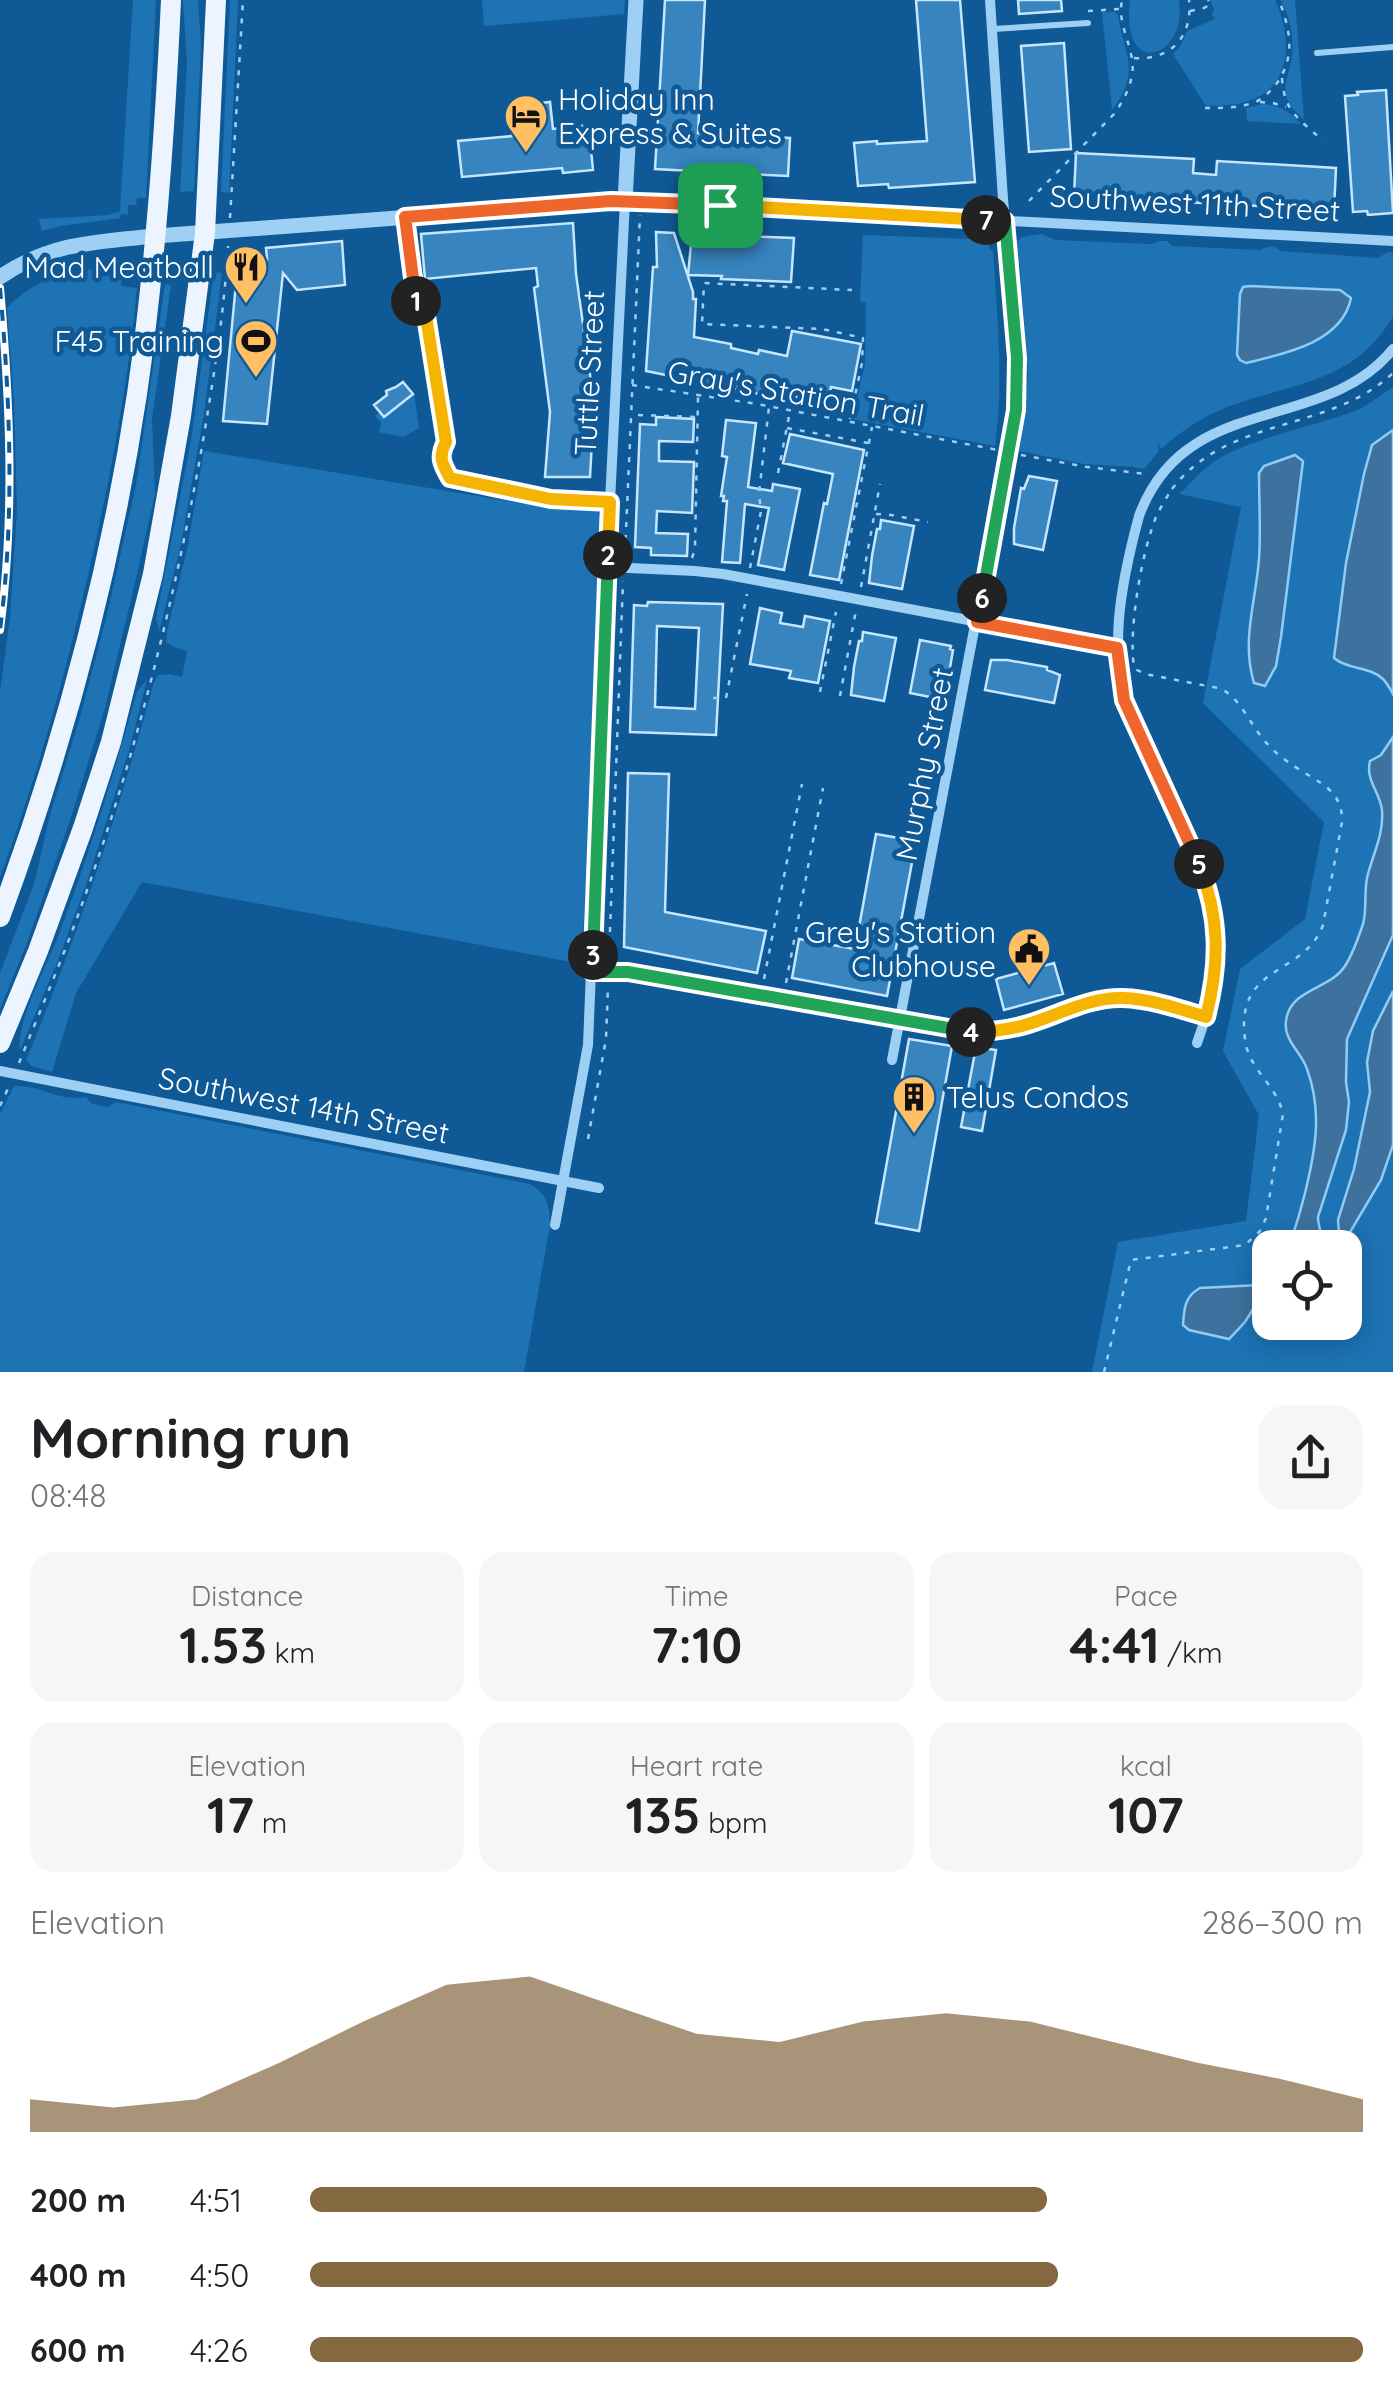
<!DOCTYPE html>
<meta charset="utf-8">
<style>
:root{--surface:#fff;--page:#f6f6f6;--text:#202124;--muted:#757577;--accent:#846840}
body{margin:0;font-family:Quicksand,sans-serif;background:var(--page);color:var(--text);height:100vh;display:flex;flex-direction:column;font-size:38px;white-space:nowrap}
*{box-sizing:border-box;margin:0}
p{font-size:32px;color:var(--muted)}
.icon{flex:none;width:55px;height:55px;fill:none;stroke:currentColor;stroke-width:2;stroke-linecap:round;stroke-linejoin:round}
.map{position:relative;height:1372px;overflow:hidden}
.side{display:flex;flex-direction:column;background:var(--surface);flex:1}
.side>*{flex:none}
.buttons{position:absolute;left:1252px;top:1230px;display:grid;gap:20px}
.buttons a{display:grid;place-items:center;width:110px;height:110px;border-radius:20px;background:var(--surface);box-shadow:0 5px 25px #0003;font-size:50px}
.pin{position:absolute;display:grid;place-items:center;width:85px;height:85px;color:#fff;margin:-42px;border-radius:20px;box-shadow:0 5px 15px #0006}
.km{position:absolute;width:50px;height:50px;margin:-25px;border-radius:50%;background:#222;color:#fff;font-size:28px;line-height:50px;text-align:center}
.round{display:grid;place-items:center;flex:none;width:105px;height:105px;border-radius:30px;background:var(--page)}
.overview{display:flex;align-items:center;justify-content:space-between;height:170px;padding:0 30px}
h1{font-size:55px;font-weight:800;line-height:75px}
.metrics{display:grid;grid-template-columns:repeat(3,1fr);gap:15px;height:170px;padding:10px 30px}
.metrics div{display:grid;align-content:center;border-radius:25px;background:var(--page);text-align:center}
.metrics b{font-size:50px;font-weight:800}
.metrics small{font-size:28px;font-weight:400}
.metrics p{font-size:28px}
.chart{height:280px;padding:20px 30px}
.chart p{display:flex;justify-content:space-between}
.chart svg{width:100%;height:180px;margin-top:10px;fill:var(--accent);opacity:.7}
ul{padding:0 30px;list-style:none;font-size:32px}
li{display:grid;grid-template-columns:160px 120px 1fr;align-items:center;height:75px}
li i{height:25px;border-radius:12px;background:var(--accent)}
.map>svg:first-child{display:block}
.green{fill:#1d73b4;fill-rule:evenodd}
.water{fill:#3d729e;stroke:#8fccf8;stroke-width:2.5}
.building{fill:#3784bf;stroke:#c6e6fe;stroke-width:2.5;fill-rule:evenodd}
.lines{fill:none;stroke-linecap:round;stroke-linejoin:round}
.path{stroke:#9ecff4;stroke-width:2.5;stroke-dasharray:5 8;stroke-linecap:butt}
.service{stroke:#9ecff4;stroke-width:6}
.minor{stroke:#9ecff4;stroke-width:10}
.tertiary{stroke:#9ecff4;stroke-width:15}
.primary{stroke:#ecf5ff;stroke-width:20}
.rail-casing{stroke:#fff;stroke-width:8}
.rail{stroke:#0f5a96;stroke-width:4;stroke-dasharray:11;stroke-linecap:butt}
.split-1-casing{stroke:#fff;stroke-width:20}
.split-2-casing{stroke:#fff;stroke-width:20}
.split-3-casing{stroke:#fff;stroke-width:20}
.split-4-casing{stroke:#fff;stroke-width:20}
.split-5-casing{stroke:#fff;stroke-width:20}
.split-6-casing{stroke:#fff;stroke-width:20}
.split-7-casing{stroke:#fff;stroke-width:20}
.split-8-casing{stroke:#fff;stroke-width:20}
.split-1{stroke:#f0652b;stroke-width:12}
.split-2{stroke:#f5b400;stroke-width:12}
.split-3{stroke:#22a559;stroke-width:12}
.split-4{stroke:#22a559;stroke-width:12}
.split-5{stroke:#f5b400;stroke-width:12}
.split-6{stroke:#f0652b;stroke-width:12}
.split-7{stroke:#22a559;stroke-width:12}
.split-8{stroke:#f5b400;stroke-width:12}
.labels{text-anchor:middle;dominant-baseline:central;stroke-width:9;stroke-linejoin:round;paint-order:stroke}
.poi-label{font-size:30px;fill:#fff;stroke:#0f5a96;text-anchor:end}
.street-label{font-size:30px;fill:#fff;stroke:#0f5a96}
</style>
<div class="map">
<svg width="1393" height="1372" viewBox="0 0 1393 1372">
<rect width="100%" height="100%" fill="#0f5a96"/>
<path class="green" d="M 133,0 L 156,0 L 146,198 L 137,198 L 136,205 L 128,205 L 128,215 L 121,214 L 120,218 L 61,226 L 42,231 L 39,219 L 109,215 L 120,211 Z
M 183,0 L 198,0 L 201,46 L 194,191 L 180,192 L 187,63 Z
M 230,0 L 238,0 L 229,193 L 221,192 Z
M 482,0 L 625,0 L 624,14 L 484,26 Z
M 1130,0 L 1179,0 C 1188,59 1120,81 1130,0 Z
M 1210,0 L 1275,0 C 1291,34 1294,81 1254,99 C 1239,106 1222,105 1206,106 L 1173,54 L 1181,45 L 1187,31 L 1215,19 L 1212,15 L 1214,9 Z
M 1280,0 L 1295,0 L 1304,120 C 1275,92 1287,88 1292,55 C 1294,35 1290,16 1280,0 Z
M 1102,12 L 1115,12 L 1118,15 C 1124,57 1142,70 1112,110 Z
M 1262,104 C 1279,105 1290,111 1301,124 L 1247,121 L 1246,108 Z
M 1041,234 L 1056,240 L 1152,244 L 1159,241 L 1167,241 L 1173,246 L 1261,250 C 1269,245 1274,246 1281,251 L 1378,258 L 1388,252 L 1393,253 C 1393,268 1393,303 1393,315 C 1391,322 1384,330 1380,335 C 1344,383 1279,387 1227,407 C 1202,417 1181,431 1161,449 L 1157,442 L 1159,451 L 1144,469 L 1134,467 L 1084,464 L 1019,451 L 1028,376 L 1020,265 L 1014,258 L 1015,243 L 1022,237 Z
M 863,235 L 970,239 L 989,243 L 989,248 L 993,251 C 997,317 1004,380 995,446 L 852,419 L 865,364 L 866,303 L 860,301 Z
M 108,268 L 108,270 L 115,271 L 115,274 L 122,275 L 121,286 L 137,288 C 127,395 106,501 81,605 C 59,697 33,788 0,877 L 0,692 L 10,617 L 17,510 L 14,400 L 7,308 C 34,279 69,270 108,268 Z
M 214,272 L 222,273 L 204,414 L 181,544 L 159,632 L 156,618 L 191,441 Z
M 165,284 L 171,285 L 152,419 L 155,494 L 134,587 L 105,708 L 71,817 L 27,943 L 0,1009 L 0,973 L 34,884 L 50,815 L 80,717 L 107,615 L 136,485 Z
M 1393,387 L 1393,1372 L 1092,1372 L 1118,1242 L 1246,1221 L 1259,1115 L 1223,1051 L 1240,969 L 1305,919 L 1324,822 L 1203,703 L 1241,507 L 1179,494 C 1192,482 1204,467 1220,458 C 1253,439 1310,426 1347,414 L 1362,408 ZM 1270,1248 L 1345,1248 L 1345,1322 L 1270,1322 Z
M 414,393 L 419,428 L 403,437 L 379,432 L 381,422 L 375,416 L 380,412 L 384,417 Z
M 204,451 L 558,509 L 594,508 L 598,511 L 600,520 L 582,964 L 142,882 L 76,993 L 52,1072 L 32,1066 L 26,1060 C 77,938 119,811 154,682 L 158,675 L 169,674 L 182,677 L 187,651 L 174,647 L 166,642 L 167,632 L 188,545 Z
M 147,679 L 130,747 L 87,882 L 57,963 L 20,1050 C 16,1021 48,964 59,934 C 89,855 114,773 137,692 Z
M 14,1086 C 44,1085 56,1102 86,1097 L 92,1104 L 108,1107 L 116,1102 L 530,1184 C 547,1194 550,1206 550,1225 L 524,1372 L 0,1372 L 0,1114 Z"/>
<path class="water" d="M 1250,286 L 1340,290 L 1351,298 C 1342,343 1283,354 1246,363 L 1240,360 L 1237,355 L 1240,294 L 1243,287 Z
M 1393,430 L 1393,694 C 1390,689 1387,683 1383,679 C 1369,666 1348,670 1334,658 L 1346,563 L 1364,474 L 1372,445 Z
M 1295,455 L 1303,461 L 1281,637 L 1276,666 L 1265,686 L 1254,683 C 1241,641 1256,601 1259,559 C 1261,531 1259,502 1259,473 L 1264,466 Z
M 1393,737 L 1393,935 L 1347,1039 L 1346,1082 L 1349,1102 L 1346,1130 L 1318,1217 C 1318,1228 1324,1237 1322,1247 L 1288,1247 C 1296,1229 1301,1209 1306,1189 C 1316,1147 1322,1110 1307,1069 C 1302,1053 1283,1040 1286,1021 C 1290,988 1330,990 1345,966 C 1352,955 1359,936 1363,924 C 1367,910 1364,893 1367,878 C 1372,856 1384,835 1382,811 C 1381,793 1365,781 1370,761 L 1381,755 Z
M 1393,991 L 1393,1145 L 1381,1180 L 1346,1239 L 1339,1233 L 1338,1220 L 1354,1169 L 1370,1092 L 1367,1062 L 1373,1031 Z
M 1270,1275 L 1270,1298 L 1255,1306 L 1245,1322 L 1229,1339 L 1189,1330 L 1183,1325 C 1184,1308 1185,1296 1200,1288 L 1260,1285 Z"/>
<path class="building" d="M 665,0 L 705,0 L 698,133 L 790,138 L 788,176 L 655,169 Z
M 916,0 L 960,0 L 975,182 L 889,188 L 888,184 L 858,186 L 854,143 L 877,141 L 877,144 L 927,141 Z
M 1018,0 L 1061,0 L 1062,11 L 1019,14 Z
M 1064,43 L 1071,149 L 1029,152 L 1021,46 Z
M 1386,90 L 1393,213 L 1368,215 L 1367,211 L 1353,212 L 1345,96 L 1358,95 L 1357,92 Z
M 550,102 L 553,129 L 582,126 L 582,129 L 589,129 L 593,170 L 563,173 L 562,168 L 462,177 L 458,141 L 512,136 L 512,132 L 527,131 L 524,105 Z
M 1076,153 L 1194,159 L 1193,173 L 1216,175 L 1217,161 L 1336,168 L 1334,210 L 1074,196 Z
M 573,223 L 576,274 L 594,403 L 590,477 L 545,477 L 550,412 L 534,288 L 538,286 L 536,268 L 425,279 L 421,234 Z
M 656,232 L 674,233 L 693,292 L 693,299 L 696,299 L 694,337 L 731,344 L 731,348 L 758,354 L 759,350 L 787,356 L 792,331 L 861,344 L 852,391 L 831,387 L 828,404 L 775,393 L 774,397 L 646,371 L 653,267 L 657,267 Z
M 692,234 L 794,238 L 791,282 L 721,279 L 722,276 L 688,275 Z
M 342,241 L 345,285 L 297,290 L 283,273 L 267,424 L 223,421 L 236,283 L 233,283 L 241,257 L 267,259 L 266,248 Z
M 403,382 L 413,394 L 384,417 L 374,405 L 387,395 L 386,391 L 396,387 Z
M 656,417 L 694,419 L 693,442 L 659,441 L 659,461 L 694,462 L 692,513 L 657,511 L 656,533 L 688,534 L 687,556 L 651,555 L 651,548 L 635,547 L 640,424 L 656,425 Z
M 726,420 L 756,423 L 748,487 L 772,491 L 773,484 L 800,489 L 784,570 L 758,565 L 769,508 L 745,504 L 740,563 L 722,562 L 727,501 L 723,501 L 724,496 L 721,496 L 727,457 L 722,456 Z
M 790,434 L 864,450 L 839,580 L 810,575 L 824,503 L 827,504 L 833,474 L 783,463 Z
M 1029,476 L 1057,481 L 1043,550 L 1014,544 L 1014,528 L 1021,488 L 1024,489 Z
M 881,520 L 914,526 L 902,589 L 869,583 L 872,556 L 877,529 L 880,529 Z
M 648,602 L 723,604 L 716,735 L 630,732 L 634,605 L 647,606 ZM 657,626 L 699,628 L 695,709 L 655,707 Z
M 760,608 L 782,613 L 780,623 L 803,627 L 805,616 L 830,621 L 818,683 L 789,678 L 791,671 L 750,664 Z
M 863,632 L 896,638 L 884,701 L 851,695 L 854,667 L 859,641 L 862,641 Z
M 920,640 L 951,646 L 950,649 L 953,650 L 945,697 L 940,696 L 940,699 L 910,693 Z
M 991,660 L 1007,660 L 1047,667 L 1047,670 L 1060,675 L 1054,703 L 985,690 Z
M 628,773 L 669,774 L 665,912 L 766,931 L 757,973 L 624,947 Z
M 876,834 L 916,841 L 887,996 L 792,978 L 799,939 L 855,949 Z
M 1054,963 L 1063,994 L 1004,1010 L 996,979 Z
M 909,1039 L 952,1046 L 919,1231 L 876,1223 Z
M 976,1047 L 996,1050 L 982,1131 L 961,1127 Z"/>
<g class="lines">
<path class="path" d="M 1088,11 L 1119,9
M 1190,11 L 1204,8 L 1211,4 L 1208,0
M 1134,58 C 1170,61 1193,37 1189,0
M 1282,78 C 1284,113 1300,119 1323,141
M 1260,102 L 1273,103 L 1286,107
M 1205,108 C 1221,108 1238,108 1253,103 C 1262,100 1271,91 1277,83 C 1296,56 1290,29 1279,0
M 1029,201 L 1114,114 C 1126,97 1137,76 1131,54 C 1127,35 1118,20 1122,0
M 230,218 L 243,0
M 632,385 L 757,404 L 998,450
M 638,415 L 696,417
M 850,419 L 862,363 L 863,338 L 822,329 L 702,324 L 704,283 L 852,290
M 787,428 L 868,443
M 1021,455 L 1087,467 L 1146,474
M 778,473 L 790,411
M 1172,489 C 1229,415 1329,433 1393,373
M 876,514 L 891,515 L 928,522
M 625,553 L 640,215
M 692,558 L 695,549 L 698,397
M 750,568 L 761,511 L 759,493 L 769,407
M 841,584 L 872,427
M 861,587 L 880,484
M 820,692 L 836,612
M 840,696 L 856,610
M 713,698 L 726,698 L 747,594
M 609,958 L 623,581
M 764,979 L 802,784
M 786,983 L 823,788
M 19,1063 C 40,1011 62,960 81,907 C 134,761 172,610 200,458 C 212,388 224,317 228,246
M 0,1106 L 10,1084
M 588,1139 L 606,1039 L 608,986
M 1104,1372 L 1131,1260 L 1245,1245 L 1260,1231 L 1266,1218 L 1283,1114 C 1277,1085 1248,1069 1245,1039 C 1235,963 1304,977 1323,925 L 1342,822 C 1343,789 1317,782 1294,766 C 1283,759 1272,750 1264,740 C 1250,724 1238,694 1218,688 L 1145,674 L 1137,670 L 1134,666 C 1128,631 1142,551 1156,517 C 1160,508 1166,499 1171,490 L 1170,489"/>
<path class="service" d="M 993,29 L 1088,23
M 1317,53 L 1393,47
M 405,218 L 416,301 L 426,315 L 446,442 C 438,457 442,464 450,478 L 551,499 L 610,502"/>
<path class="minor" d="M 607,567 L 695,571 L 723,574 L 1117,648
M 593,972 L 628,972 L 973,1033 C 991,1031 1009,1030 1026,1025 C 1058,1015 1089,997 1123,998 C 1151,999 1180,1010 1206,1017
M 1197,1043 C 1209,1009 1220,973 1217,937 C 1213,894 1196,858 1178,819 C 1163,786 1147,754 1132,721 C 1106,655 1121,583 1139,516 C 1185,390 1324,435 1393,349
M 892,1060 L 1016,410 L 1017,358 L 1003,199 L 990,0
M 0,1071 L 599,1188
M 555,1225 L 588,1045 L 610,502 L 625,201 L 1393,241"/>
<path class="tertiary" d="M 0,277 C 52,242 96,242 156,236 L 625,201 L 636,0"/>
<path class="primary" d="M 0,917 C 63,747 110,573 137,394 C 156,264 165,132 171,0
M 0,1043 L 38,951 L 83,828 L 111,742 L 153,574 L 181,416 L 205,233 L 216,0"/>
<g class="rail-casing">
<path id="rail" d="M 0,288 C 10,401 15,516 0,630"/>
</g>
<use href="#rail" class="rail"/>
</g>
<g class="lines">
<g class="split-1-casing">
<path id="split-1" d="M 416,301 L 405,217 L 611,201 L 720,205"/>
</g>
<g class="split-2-casing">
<path id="split-2" d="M 416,301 L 426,316 L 446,442 C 438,457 442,464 450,478 L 551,499 L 610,502 L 608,555"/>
</g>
<g class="split-3-casing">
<path id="split-3" d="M 593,955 L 608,555"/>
</g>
<g class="split-4-casing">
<path id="split-4" d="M 593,955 L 592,972 L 628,972 L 971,1032"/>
</g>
<g class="split-5-casing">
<path id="split-5" d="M 971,1032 C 989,1032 1007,1030 1025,1025 C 1057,1016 1088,997 1123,998 C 1151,999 1180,1009 1206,1017 C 1220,962 1220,918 1199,864"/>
</g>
<g class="split-6-casing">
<path id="split-6" d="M 982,598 L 977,622 L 1117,648 L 1124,700 L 1199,864"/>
</g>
<g class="split-7-casing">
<path id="split-7" d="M 982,598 L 1016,410 L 1017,358 L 1005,221 L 986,220"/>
</g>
<g class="split-8-casing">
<path id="split-8" d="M 720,205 L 986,220"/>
</g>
<use href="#split-1" class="split-1"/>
<use href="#split-2" class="split-2"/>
<use href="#split-3" class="split-3"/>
<use href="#split-4" class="split-4"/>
<use href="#split-5" class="split-5"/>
<use href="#split-6" class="split-6"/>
<use href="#split-7" class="split-7"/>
<use href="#split-8" class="split-8"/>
</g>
<defs>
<g id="hotel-pin" transform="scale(2.25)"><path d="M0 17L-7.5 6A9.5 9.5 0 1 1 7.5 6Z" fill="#ffbf62" stroke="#0f5a96"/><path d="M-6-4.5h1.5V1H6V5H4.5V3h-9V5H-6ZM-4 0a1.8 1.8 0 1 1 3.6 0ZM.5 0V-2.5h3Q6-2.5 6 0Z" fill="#111"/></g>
<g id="restaurant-pin" transform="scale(2.25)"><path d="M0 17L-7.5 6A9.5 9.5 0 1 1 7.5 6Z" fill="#ffbf62" stroke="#0f5a96"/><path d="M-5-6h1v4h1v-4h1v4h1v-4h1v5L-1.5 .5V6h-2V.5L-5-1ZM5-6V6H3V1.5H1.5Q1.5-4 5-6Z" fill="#111"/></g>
<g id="stadium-pin" transform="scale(2.25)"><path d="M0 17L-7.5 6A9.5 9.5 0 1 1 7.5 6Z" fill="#ffbf62" stroke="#0f5a96"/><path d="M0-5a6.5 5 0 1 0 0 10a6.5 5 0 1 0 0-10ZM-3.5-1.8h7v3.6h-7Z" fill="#111"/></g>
<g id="civic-pin" transform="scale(2.25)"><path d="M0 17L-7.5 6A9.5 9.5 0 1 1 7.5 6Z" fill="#ffbf62" stroke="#0f5a96"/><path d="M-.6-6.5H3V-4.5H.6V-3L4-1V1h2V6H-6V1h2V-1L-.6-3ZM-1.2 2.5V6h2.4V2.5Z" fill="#111"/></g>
<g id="building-pin" transform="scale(2.25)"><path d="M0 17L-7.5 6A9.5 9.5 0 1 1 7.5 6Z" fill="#ffbf62" stroke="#0f5a96"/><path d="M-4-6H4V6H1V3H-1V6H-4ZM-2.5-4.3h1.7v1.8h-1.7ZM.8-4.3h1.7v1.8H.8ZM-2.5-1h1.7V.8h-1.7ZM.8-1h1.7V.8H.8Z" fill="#111"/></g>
</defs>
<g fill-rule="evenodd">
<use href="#hotel-pin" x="526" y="116"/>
<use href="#restaurant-pin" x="246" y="267"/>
<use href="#stadium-pin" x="256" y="341"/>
<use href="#civic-pin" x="1029" y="949"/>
<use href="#building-pin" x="914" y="1097"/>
</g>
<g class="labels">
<g class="poi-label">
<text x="558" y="99" text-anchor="start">Holiday Inn<tspan x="558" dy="34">Express &amp; Suites</tspan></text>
<text x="214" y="267">Mad Meatball</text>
<text x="224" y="341">F45 Training</text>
<text x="996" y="932">Grey's Station<tspan x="996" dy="34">Clubhouse</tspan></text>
<text x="946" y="1097" text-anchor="start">Telus Condos</text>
</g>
<g class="street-label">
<text transform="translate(1195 203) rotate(3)">Southwest 11th Street</text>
<text transform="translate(589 373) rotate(-87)">Tuttle Street</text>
<text transform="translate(796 393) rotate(10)">Gray's Station Trail</text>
<text transform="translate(924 764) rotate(-79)">Murphy Street</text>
<text transform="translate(304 1105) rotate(11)">Southwest 14th Street</text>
</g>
</g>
</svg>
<div class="buttons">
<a><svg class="icon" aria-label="locate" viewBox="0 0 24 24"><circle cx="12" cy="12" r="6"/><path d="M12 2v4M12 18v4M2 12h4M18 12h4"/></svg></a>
</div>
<div class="pin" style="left:720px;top:205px;background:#1e9e55"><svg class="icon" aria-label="arrive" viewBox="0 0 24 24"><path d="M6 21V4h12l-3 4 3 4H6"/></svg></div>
<b class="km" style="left:416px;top:301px">1</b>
<b class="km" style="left:608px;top:555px">2</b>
<b class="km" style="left:593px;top:955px">3</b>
<b class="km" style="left:971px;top:1032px">4</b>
<b class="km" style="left:1199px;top:864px">5</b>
<b class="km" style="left:982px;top:598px">6</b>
<b class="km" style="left:986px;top:220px">7</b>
</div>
<section class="side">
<div class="overview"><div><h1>Morning run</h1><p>08:48</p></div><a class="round"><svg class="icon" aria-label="share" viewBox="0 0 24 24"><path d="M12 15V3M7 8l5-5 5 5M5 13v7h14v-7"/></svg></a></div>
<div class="metrics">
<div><p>Distance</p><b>1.53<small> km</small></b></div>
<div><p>Time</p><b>7:10</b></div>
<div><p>Pace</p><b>4:41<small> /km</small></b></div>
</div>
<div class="metrics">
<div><p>Elevation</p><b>17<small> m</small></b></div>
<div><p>Heart rate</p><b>135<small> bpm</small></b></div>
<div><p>kcal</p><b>107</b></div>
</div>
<div class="chart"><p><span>Elevation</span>286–300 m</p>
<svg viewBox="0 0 160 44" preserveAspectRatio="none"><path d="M0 44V36L10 38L20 36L30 27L40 17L50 8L60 6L70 13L80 20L90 22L100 17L110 15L120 17L130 22L140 27L150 31L160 36V44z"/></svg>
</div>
<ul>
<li><b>200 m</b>4:51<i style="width:70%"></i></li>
<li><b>400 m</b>4:50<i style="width:71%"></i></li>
<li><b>600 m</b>4:26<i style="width:100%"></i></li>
</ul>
</section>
